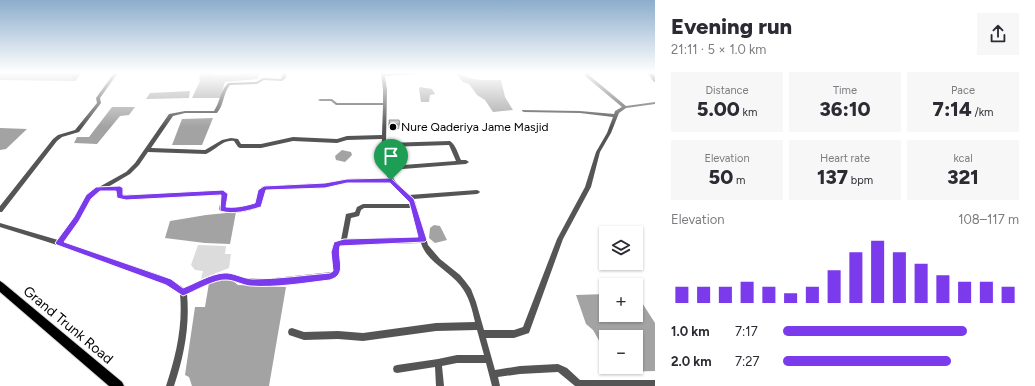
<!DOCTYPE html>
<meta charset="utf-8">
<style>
:root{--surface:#fff;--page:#f7f7f7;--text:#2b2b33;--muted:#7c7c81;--accent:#7c3aed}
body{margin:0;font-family:Figtree,sans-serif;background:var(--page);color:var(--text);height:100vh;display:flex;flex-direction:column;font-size:15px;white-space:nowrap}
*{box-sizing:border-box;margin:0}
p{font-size:13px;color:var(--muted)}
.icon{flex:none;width:22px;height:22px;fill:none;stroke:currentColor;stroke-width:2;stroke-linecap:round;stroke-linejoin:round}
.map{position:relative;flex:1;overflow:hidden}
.sheet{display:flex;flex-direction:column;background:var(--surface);width:380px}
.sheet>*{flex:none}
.buttons{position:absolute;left:599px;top:226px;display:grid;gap:8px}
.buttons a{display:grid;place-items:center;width:44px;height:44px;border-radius:0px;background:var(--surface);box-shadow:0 1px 3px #0004;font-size:20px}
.pin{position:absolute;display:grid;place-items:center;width:34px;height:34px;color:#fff;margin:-41px -17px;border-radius:50% 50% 50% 0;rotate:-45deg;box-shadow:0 0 4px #0007}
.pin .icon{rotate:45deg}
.round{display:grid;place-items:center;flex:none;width:42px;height:42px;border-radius:0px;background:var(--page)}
.headline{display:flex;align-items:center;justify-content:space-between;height:68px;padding:0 16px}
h1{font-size:22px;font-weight:800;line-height:30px}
.metrics{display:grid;grid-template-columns:repeat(3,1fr);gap:6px;height:68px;padding:4px 16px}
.metrics div{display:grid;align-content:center;border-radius:0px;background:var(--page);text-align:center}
.metrics b{font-size:20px;font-weight:800}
.metrics small{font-size:11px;font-weight:400}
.metrics p{font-size:11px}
.chart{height:112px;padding:8px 16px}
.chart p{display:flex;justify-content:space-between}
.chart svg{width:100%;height:72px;margin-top:4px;stroke:var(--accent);stroke-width:6}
ul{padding:0 16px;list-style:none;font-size:13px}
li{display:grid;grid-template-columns:64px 48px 1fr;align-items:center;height:30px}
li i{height:10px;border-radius:5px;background:var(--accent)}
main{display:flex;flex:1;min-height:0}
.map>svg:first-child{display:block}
.green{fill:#dcdcdc}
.water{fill:#a3a3a3}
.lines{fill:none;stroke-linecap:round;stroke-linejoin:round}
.major-casing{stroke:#dbdbdb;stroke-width:1}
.highway-casing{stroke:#dbdbdb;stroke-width:2}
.minor{fill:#555;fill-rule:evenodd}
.major{fill:#000;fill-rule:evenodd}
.highway{fill:#000;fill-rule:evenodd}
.wall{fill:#a9a9a9}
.shaded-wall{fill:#898989}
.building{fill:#c4c4c4;stroke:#898989}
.route{fill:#7c3aed;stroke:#fff;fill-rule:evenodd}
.poi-dot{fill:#000;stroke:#fff;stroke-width:1.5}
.labels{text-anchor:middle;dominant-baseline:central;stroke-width:4;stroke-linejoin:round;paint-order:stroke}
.poi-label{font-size:12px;fill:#000;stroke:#fff;text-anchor:start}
.near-street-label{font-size:14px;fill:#000;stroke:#fff}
</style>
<main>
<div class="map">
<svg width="655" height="386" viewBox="0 0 655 386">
<rect width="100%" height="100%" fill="#fff"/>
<path class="green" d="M 198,245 L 226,246 L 225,254 L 231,254 L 229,268 L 201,279 L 203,271 L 195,270 L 191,265 Z"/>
<path class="water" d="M 202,73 L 214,73 L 213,75 L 259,73 L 258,79 L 225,82 L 220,98 L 192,98 L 200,81 L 199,77 Z
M 455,73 C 461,73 462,75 467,77 C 477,81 490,80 501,80 L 505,97 L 513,110 L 493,112 L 485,100 L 477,95 L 469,84 L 463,82 Z
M 420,87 L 432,89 L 435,94 L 430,95 L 429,102 L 421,102 L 419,89 Z
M 190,91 L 189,98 L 146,99 L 150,93 Z
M 112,107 L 135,107 L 129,115 L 120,116 L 97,144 L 74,143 L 77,137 L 89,137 Z
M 213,118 L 202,145 L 172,145 L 182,119 Z
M 0,128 L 27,129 L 6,149 L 0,150 Z
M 342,150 L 351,152 L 352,155 L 345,162 L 336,160 L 335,156 Z
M 236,212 L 230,244 L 205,243 L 165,238 L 170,221 L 206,215 Z
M 434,225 L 440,226 L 447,240 L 435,243 L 429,238 L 430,228 Z
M 229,278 L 238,285 L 286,287 L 269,386 L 192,386 L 189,377 L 185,375 L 195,307 L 205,307 L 209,283 Z
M 606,294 L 606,315 L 636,315 L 636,296 L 639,298 L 655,323 L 655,371 L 622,372 L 617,370 L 615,367 L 636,367 L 636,337 L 606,337 L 606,353 L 593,330 L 586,324 L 576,295 Z"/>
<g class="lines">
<g class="major-casing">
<path id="major" d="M 648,73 L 653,73 L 655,76 L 655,82 L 653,81 Z"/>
</g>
<g class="highway-casing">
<path id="highway" d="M 0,281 L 3,283 L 122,382 L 124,386 L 109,386 L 0,292 Z"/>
</g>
<path class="minor" d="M 114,73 L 118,73 L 100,98 L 101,103 L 79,132 L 62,137 L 57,141 L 2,212 L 0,212 L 0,206 L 53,139 L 58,135 L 75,130 L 97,103 L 96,98 Z
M 283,73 L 287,73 L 286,78 L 282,81 L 264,80 L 257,84 L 230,85 C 223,93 224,105 217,113 L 185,113 L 173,116 L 151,148 L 205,150 L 222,140 L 231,138 L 238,139 L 241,144 L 261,144 L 293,137 L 337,139 L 347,136 L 382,135 L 383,105 L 336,105 L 331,101 L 320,101 L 318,100 L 320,99 L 332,99 L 337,103 L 383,103 L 383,90 L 381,73 L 385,73 L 385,74 L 419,73 L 418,74 L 417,74 L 385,76 L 387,90 L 386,143 L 450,141 C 456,145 458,154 461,160 L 466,160 L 469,162 L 466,164 L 390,170 C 392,181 402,187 409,195 L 477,190 L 479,191 L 480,192 L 479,193 L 477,194 L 413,199 L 415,201 L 428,245 L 440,259 L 460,275 L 465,281 L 471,289 L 476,302 L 484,330 L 514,330 L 523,327 L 557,239 L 585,187 L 596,152 L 607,133 L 613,117 L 580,113 L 524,112 L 522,111 L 522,110 L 580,111 L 614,114 L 615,111 L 622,107 L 585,76 L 585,74 L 588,73 L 592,73 L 591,74 L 589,75 L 626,106 L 655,102 L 655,104 L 626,108 L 619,113 L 611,133 L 600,152 L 591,187 L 563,239 L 529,333 L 514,338 L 486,338 L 495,370 L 520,366 L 558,364 L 567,368 L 580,380 L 655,380 L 655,386 L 575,386 L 558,372 L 520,374 L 498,377 L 500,386 L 492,386 L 486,363 L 457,363 L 442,366 L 444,386 L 436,386 L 435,367 L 397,373 L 394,372 L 393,369 L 394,366 L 397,365 L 438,359 L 457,355 L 484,355 L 477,330 L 436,331 L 363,341 L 338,339 L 304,340 L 289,335 L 288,332 L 289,329 L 292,328 L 304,332 L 338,331 L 363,333 L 436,323 L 475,322 C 472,309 469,296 460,285 C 449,271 426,261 421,243 L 344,245 L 339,246 L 338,247 L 340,271 L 336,277 L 334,278 L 265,285 L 242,284 L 226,279 L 218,280 L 187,294 C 190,326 184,356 174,386 L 166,386 C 176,356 183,326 180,294 C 164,281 146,277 127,270 C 85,254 43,240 0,227 L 0,223 L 58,240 L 72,221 L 90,192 L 126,172 L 135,163 L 169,114 L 185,111 L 214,111 C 220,102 220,91 228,83 L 256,82 L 263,78 L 281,79 ZM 382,139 C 381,150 383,167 388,178 L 347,179 L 325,183 L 264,186 C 257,189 257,197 255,204 C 246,208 235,209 225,207 L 228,194 L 227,193 L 223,191 L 126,195 L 122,194 L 121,187 L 108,187 L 130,174 L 139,165 L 148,152 L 206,154 C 216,150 223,139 234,141 L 238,147 L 240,148 L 261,148 L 293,141 L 337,143 L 347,140 ZM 449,145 L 456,161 L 390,166 L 387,147 ZM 390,182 L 409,202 L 410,204 L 363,204 L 357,207 L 355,212 L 346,214 L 341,240 L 335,242 L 332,247 L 334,270 L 332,272 L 265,279 L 242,278 L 226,273 L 218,274 L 184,288 L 173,281 L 160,275 L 63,242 L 76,225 L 94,194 L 101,191 L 116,190 L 117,198 L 126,199 L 222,195 L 219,209 L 220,211 C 233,214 247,212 260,207 L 264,192 L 265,190 L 325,187 L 347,183 ZM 364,208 L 411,208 L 420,237 L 347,239 L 351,218 L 359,216 L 361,210 Z"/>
<use href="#major" class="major"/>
<use href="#highway" class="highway"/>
</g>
<path class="wall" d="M 0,73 L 82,73 L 75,81 L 0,80 Z
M 389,120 L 400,124 L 399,129 L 389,129 L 388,125 Z"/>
<path class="shaded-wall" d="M 70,73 L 82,73 L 75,81 Z"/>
<path class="building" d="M 389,120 L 399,120 L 400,124 L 390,124 Z"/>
<linearGradient id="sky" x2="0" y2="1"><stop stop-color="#8cadcc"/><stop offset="0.57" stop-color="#fff"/><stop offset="1" stop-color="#fff" stop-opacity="0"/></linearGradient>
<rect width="655" height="127" fill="url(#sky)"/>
<path class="route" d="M 391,178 L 414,199 L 427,240 L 425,242 L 340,246 C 337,260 348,274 330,280 C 304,283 276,288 250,286 C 242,285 234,280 226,280 C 215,279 193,292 183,296 L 166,285 L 57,245 L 55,243 L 74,217 L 86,195 L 96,187 L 120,186 L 123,188 L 123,195 L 126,195 L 223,190 L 228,194 L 226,207 C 236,208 245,206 255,203 L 258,190 L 264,186 L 325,183 L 347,179 ZM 347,183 L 390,183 L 409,202 L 418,237 L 344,239 L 334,242 L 331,252 L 333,271 L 330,273 C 305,275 279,279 253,279 C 244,279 233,272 224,273 C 210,274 196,283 183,288 L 171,279 L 64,242 L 79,221 L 91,199 L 100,191 L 116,191 L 117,198 L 126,200 L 221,195 L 220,211 C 234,215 247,211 261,207 L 266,190 L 325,188 Z"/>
<circle class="poi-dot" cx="393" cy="127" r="4"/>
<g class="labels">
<g class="poi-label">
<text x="401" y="127">Nure Qaderiya Jame Masjid</text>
</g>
<g class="near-street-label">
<text transform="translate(68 325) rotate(40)">Grand Trunk Road</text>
</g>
</g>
</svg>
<div class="buttons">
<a><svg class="icon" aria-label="layers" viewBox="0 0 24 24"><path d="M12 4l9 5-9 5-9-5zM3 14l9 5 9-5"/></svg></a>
<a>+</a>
<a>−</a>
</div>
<div class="pin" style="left:391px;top:180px;background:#1e9e55"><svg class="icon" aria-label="arrive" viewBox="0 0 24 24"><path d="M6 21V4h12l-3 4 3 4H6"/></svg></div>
</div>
<section class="sheet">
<div class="headline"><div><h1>Evening run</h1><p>21:11 · 5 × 1.0 km</p></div><a class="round"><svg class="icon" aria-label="share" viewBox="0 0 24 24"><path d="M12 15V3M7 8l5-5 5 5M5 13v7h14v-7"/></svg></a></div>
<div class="metrics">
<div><p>Distance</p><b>5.00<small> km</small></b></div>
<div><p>Time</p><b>36:10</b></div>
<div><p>Pace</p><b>7:14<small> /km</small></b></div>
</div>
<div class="metrics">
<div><p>Elevation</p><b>50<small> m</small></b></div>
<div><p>Heart rate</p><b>137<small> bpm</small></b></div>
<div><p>kcal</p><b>321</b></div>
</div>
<div class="chart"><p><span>Elevation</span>108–117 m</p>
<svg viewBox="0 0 160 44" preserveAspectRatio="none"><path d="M5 44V34M15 44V34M25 44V34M35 44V31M45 44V34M55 44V38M65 44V34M75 44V24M85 44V13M95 44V6M105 44V13M115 44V20M125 44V27M135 44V31M145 44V31M155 44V34"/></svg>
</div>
<ul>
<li><b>1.0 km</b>7:17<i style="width:78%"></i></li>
<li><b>2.0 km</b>7:27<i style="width:71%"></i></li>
</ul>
</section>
</main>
